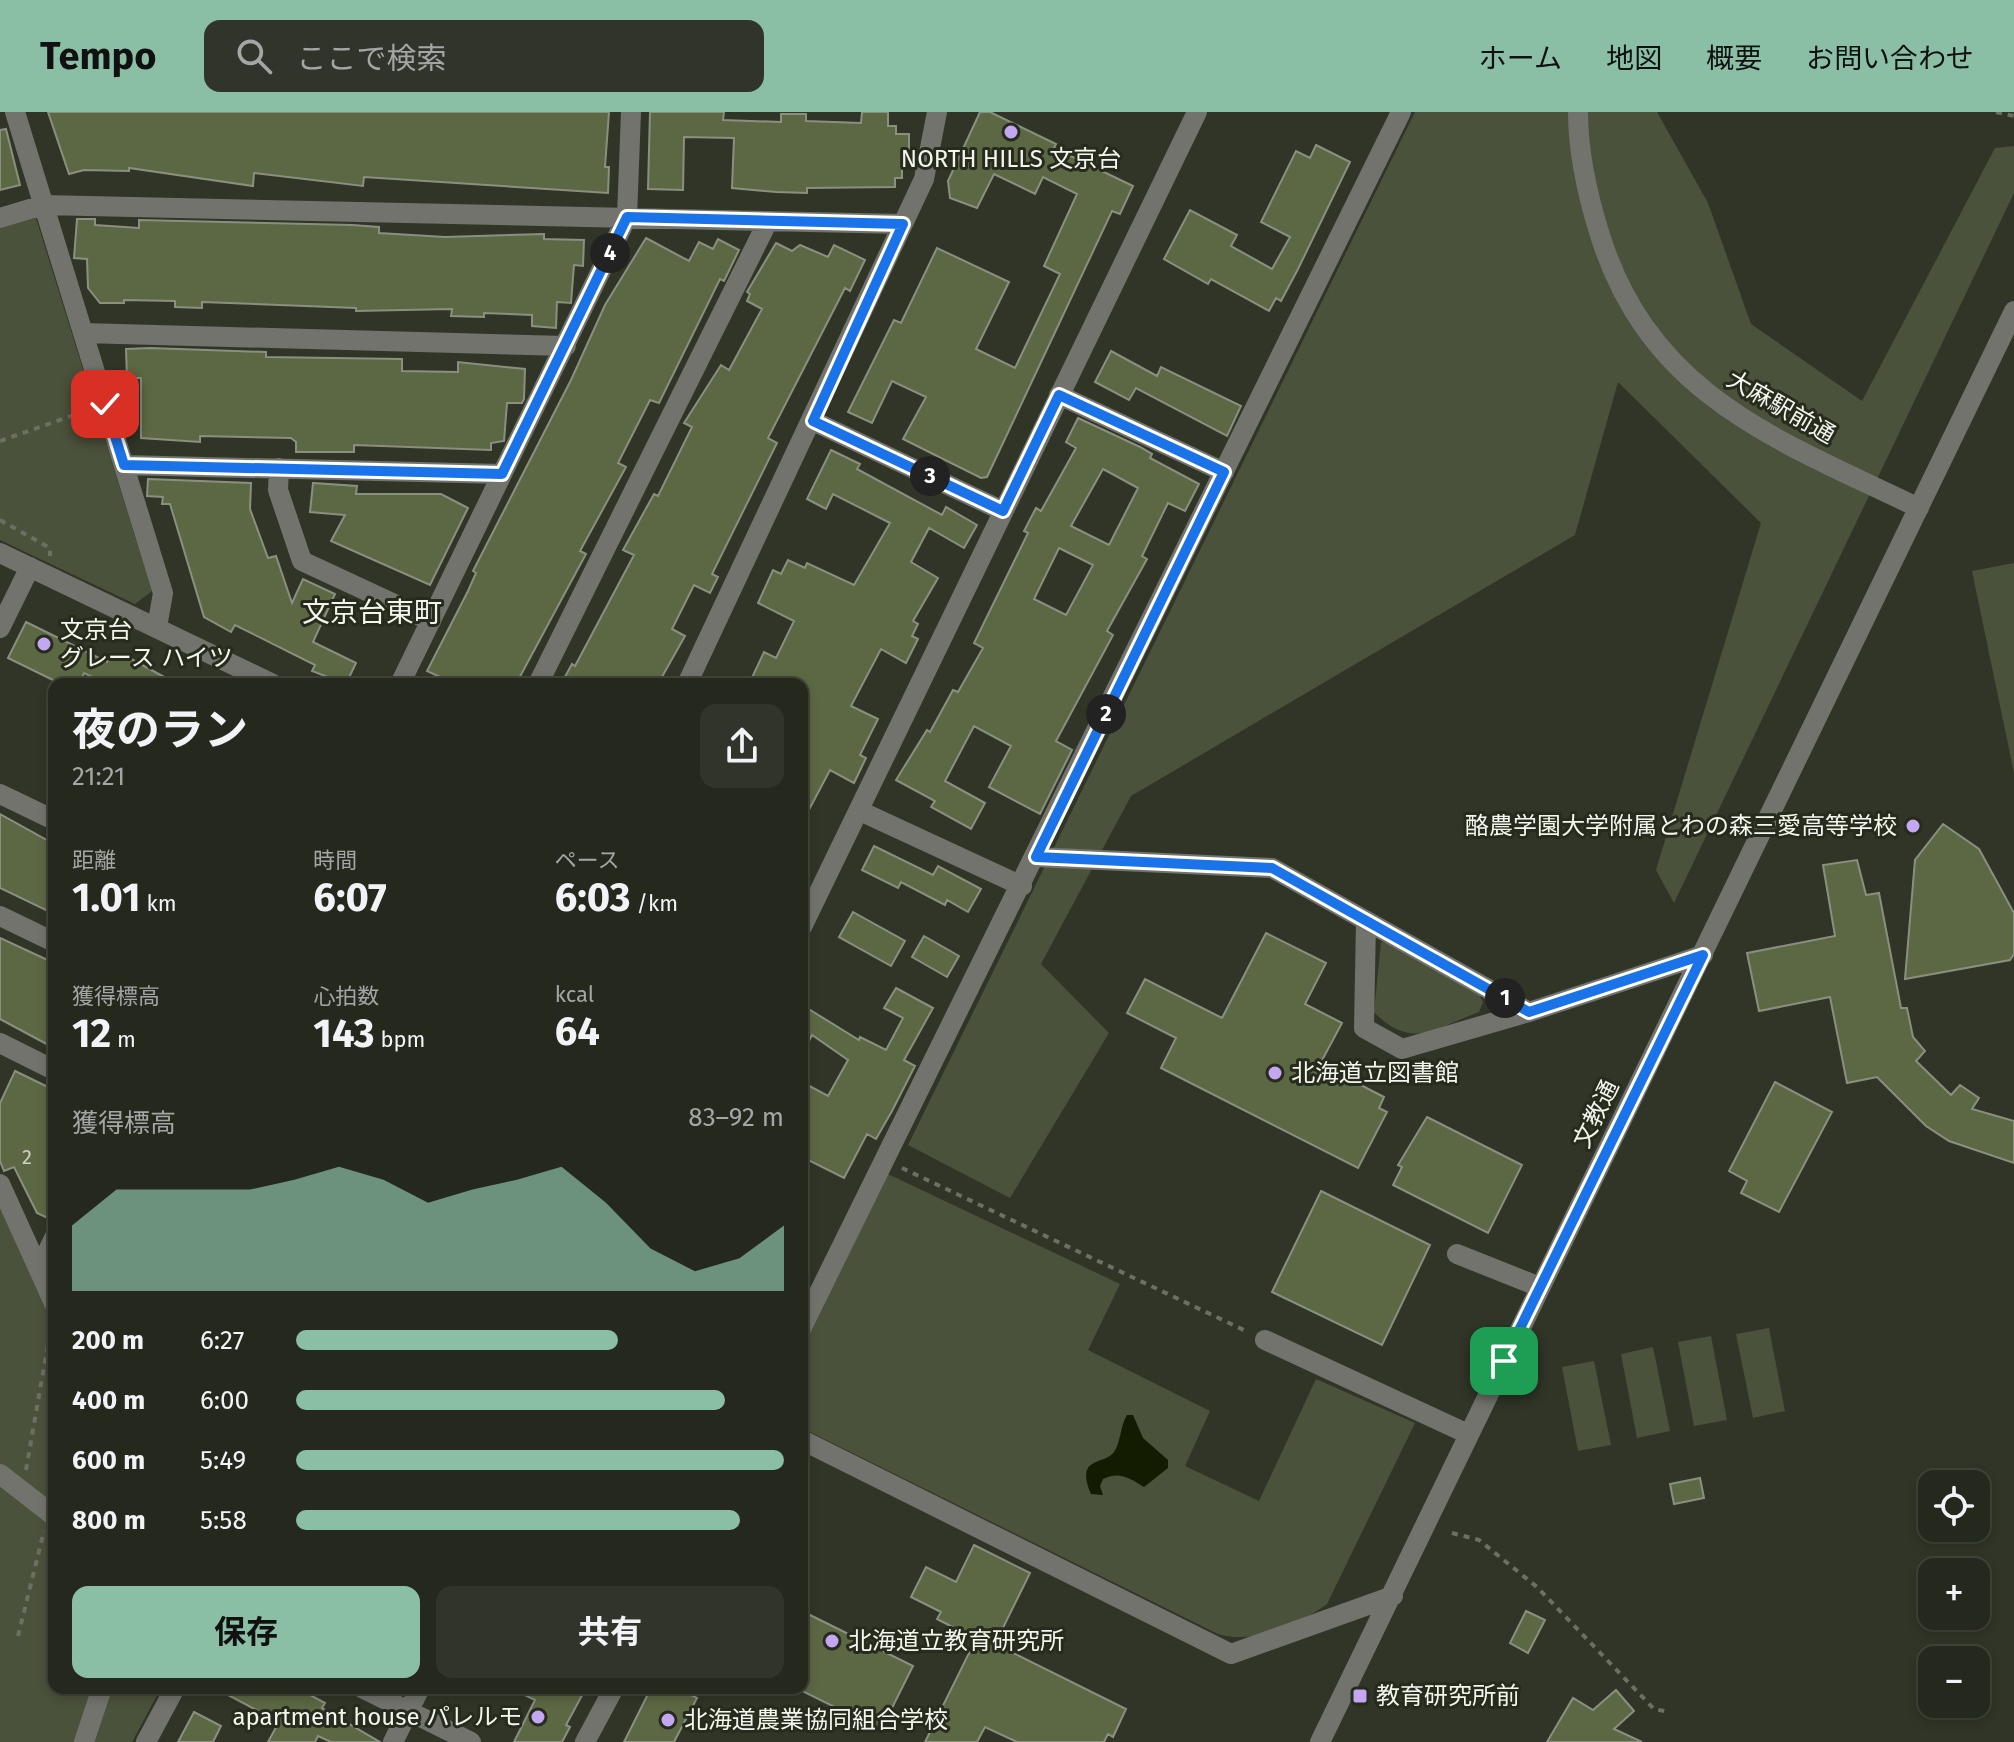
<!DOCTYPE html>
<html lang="ja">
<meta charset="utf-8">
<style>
:root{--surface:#25281d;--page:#31342a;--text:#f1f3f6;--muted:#a3a6a4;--line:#42443b;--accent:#8abfa5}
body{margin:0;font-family:"Fira Sans","Noto Sans JP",sans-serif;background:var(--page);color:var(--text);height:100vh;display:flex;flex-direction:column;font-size:30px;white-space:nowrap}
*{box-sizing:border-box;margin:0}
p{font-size:26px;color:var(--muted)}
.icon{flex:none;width:44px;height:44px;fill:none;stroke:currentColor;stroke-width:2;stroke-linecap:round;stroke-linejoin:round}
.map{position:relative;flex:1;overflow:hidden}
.details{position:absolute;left:48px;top:566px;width:760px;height:1016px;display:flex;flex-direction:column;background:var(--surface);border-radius:16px;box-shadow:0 4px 12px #0003,0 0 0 2px var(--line)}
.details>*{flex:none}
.buttons{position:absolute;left:1918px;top:1358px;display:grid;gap:16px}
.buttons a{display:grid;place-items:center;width:72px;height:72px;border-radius:16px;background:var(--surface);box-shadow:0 4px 12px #0003,0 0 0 2px var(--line);font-size:40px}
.pin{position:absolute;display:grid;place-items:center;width:68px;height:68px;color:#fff;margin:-34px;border-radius:16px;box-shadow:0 4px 12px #0006}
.km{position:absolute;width:40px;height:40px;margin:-20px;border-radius:50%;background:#222;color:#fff;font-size:22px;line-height:40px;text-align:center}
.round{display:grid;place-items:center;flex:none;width:84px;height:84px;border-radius:16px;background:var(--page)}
.headline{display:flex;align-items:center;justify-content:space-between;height:136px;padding:0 24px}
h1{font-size:44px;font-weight:700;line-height:60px}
.stats{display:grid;grid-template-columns:repeat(3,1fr);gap:12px;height:136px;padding:8px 24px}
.stats div{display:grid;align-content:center}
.stats b{font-size:40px;font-weight:700}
.stats small{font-size:22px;font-weight:400}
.stats p{font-size:22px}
.chart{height:224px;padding:16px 24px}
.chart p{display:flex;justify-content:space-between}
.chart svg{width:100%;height:144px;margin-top:8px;fill:var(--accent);opacity:.7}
.action{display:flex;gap:16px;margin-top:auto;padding:16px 24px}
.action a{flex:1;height:92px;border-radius:16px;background:var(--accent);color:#111;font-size:32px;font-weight:700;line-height:92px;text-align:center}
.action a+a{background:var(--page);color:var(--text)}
ul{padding:0 24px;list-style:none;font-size:26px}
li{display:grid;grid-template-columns:128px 96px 1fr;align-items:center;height:60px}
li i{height:20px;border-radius:10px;background:var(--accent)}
header{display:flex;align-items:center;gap:48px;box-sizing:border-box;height:112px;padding:0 40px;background:var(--accent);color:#111}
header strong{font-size:38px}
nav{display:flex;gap:44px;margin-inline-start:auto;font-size:28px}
.search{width:560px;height:72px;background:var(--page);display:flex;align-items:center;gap:20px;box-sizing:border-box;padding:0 28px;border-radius:16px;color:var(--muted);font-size:30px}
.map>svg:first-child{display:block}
.green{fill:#4b523b}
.water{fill:#131b00}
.building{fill:#5c6743;stroke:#8a9080;stroke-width:2;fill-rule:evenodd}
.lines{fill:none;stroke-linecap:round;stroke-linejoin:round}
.path{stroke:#6c7063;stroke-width:4;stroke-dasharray:6 6;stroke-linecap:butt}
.minor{stroke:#71736c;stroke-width:20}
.route-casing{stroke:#fff;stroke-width:16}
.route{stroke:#1a73e8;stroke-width:10}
.poi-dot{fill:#c4a7f1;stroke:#272b1e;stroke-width:3}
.labels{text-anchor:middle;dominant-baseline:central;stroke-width:6;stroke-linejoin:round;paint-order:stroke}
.number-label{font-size:20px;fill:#cdd2c2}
.poi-label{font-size:24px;fill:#f3f6ed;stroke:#272b1e;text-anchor:start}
.street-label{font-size:24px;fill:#f3f6ed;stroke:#272b1e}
.quarter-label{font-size:28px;fill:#f3f6ed;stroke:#272b1e}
</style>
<header>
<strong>Tempo</strong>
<div class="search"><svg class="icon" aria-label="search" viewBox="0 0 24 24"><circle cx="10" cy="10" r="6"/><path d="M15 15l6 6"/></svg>ここで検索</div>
<nav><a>ホーム</a><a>地図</a><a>概要</a><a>お問い合わせ</a></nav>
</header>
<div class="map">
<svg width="2014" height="1630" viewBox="0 0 2014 1630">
<rect width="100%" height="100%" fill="#313527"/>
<path class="green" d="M 1415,0 L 1657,0 L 1708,91 L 1751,212 L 1862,289 L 1995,36 L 2014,34 L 2014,81 L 1674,791 L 1656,758 L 1761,411 L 1618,270 L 1575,423 L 1131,684 L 1041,852 L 1109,921 L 1010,1086 L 908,1033 Z
M 35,103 L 152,479 L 135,492 L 0,428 L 0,113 Z
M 2014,451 L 2014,661 L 1972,459 Z
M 1381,830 L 1391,831 L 1477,879 L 1483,890 L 1479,900 C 1435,916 1412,939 1374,900 Z
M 888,1062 L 1120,1172 L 1088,1238 L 1210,1299 L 1185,1354 L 1259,1389 L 1316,1267 L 1415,1311 L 1327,1492 C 1298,1513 1254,1533 1218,1522 L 802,1316 L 802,1231 Z
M 0,1087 L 54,1205 L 54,1576 L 161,1576 L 132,1630 L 0,1630 Z
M 1769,1216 L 1785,1299 L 1753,1306 L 1736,1222 Z
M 1711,1224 L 1727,1308 L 1694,1314 L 1678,1230 Z
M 1653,1235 L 1670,1319 L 1637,1326 L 1621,1242 Z
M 1594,1249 L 1611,1333 L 1578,1339 L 1562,1255 Z"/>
<path class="water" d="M 1127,1303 L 1133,1303 L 1143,1326 L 1168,1348 L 1168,1356 L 1144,1375 C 1129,1366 1120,1359 1103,1367 L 1100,1374 L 1103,1383 L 1091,1382 C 1075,1343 1104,1354 1114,1340 C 1121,1330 1120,1314 1127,1303 Z"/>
<path class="building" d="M 48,0 L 609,0 L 605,55 L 609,55 L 608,81 L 364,65 L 363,74 L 254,61 L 253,74 L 129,56 L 129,59 L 84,58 L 69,62 Z
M 650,0 L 724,0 L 723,8 L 781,10 L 781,2 L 806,2 L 806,9 L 861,11 L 862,0 L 888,0 L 888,14 L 896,14 L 896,22 L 909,22 L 909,39 L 902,39 L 902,66 L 895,66 L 895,75 L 807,76 L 807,81 L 776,80 L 732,76 L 734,26 L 684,25 L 683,78 L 648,77 Z
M 980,0 L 990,0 L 1056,32 L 1054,36 L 1133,74 L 1120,102 L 1112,99 L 987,365 L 981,366 L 903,327 L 926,285 L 892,269 L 872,311 L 848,300 L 894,208 L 901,211 L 937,136 L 1009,170 L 976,237 L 1015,256 L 1060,162 L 1044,154 L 1077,82 L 1043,65 L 1035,82 L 994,62 L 977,96 L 950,86 L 948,69 Z
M 6,17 L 20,73 L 0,78 L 0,18 Z
M 1316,33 L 1350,50 L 1298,157 L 1281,189 L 1276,186 L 1269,199 L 1211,167 L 1208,172 L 1164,147 L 1190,98 L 1237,123 L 1231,134 L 1272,157 L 1290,125 L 1261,110 L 1296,39 L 1310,46 Z
M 77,107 L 95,107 L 95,113 L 139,116 L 139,108 L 352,113 L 379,115 L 379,121 L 445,125 L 544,122 L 544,127 L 584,128 L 583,154 L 574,153 L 571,191 L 557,190 L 556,216 L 532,214 L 532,203 L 484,201 L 484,205 L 451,204 L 452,197 L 356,199 L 356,196 L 202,190 L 202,196 L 175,195 L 175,189 L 124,188 L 124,191 L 100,191 L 88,176 L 87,147 L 74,146 Z
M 646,126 L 689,149 L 699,130 L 713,137 L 718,127 L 739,138 L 724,169 L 720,167 L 659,291 L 650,288 L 618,351 L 626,355 L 580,439 L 586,442 L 516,572 L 455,572 L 427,559 L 468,479 L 476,461 L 473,459 L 571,268 L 605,193 Z
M 776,131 L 792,139 L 800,133 L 828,145 L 834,133 L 865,148 L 850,179 L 845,176 L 768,326 L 777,331 L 712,462 L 718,465 L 710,481 L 694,473 L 672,517 L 685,524 L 658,572 L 561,572 L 572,552 L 575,554 L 634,443 L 623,438 L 654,382 L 658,384 L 692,315 L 684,311 L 721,253 L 729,258 L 762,197 L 747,189 L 750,182 L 747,180 Z
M 150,236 L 266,240 L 266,245 L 402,247 L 402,259 L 458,260 L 458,250 L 525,257 L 524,287 L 522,291 L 507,291 L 504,329 L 491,331 L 491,338 L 354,333 L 354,340 L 296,340 L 296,330 L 291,326 L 200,324 L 200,330 L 141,326 L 141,266 L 127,266 L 126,237 Z
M 1111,239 L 1157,264 L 1161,255 L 1241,294 L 1227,324 L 1136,276 L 1129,288 L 1095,270 Z
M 1078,306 L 1140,335 L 1152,342 L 1150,346 L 1199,372 L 1185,399 L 1168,391 L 1142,444 L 1147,447 L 1107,519 L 1113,523 L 1056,629 L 1072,638 L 1040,702 L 989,675 L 1011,634 L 974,614 L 945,669 L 985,691 L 971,717 L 931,695 L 935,689 L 896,668 L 927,618 L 930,620 L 953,578 L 958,580 L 983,536 L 974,531 L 1028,421 L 1024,419 L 1036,396 L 1041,399 L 1076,336 L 1066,330 ZM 1103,357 L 1138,376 L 1109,433 L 1071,414 ZM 1059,436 L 1093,453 L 1066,503 L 1034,487 Z
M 831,338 L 860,352 L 857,357 L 942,403 L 946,395 L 977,413 L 964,436 L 929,416 L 911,450 L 938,466 L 913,509 L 918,512 L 912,524 L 918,527 L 906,551 L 881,537 L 851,594 L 878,607 L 860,643 L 866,646 L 854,671 L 830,658 L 802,711 L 802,624 L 809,609 L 802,606 L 802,572 L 749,572 L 764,540 L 776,546 L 794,509 L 758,491 L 773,458 L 781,462 L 788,448 L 805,456 L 807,451 L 854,473 L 890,411 L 833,382 L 826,397 L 807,387 Z
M 148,367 L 251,371 L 250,397 L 268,446 L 276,444 L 292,491 L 303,467 L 335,482 L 313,530 L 356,551 L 346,572 L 312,559 L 315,553 L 235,513 L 231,520 L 204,505 L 170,392 L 162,392 L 163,385 L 147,384 Z
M 313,371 L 357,374 L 356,382 L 441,382 L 468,396 L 430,473 L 331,429 L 345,403 L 310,400 Z
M 26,510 L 107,550 L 111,542 L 122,547 L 124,543 L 177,572 L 108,572 L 84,561 L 79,572 L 61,572 L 8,546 Z
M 0,702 L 54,732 L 54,802 L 0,776 Z
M 1943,712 L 1979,737 L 2014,801 L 2014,842 L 2010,848 L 1905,867 L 1915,748 Z
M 874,734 L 933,763 L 938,754 L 981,777 L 968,800 L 947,788 L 945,793 L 901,770 L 898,776 L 862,758 Z
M 1857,748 L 1866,783 L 1879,781 L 1901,896 L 1907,896 L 1913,925 L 1925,939 L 1916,949 L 1951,983 L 1960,973 L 1979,986 L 1972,997 L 2014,1009 L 2014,1051 L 1949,1029 L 1926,1014 L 1877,965 L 1847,971 L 1830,885 L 1759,899 L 1747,841 L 1835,824 L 1823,753 Z
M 853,800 L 905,829 L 891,854 L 839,825 Z
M 1266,821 L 1326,851 L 1305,892 L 1342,911 L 1320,952 L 1384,985 L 1379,996 L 1387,1000 L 1358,1056 L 1161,956 L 1176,926 L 1127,901 L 1145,867 L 1222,906 Z
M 924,824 L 959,844 L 947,865 L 912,845 Z
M 0,826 L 54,851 L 54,936 L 0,907 Z
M 896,876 L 933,896 L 904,948 L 915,954 L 892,999 L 876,1027 L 867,1022 L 844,1066 L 802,1045 L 802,970 L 828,984 L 848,948 L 812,923 L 802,943 L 802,893 L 859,928 L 860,925 L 886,938 L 903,906 L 884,896 Z
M 15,959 L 54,978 L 54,1109 L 37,1101 L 14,1055 L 4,1059 L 0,1049 L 0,991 Z
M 1775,970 L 1832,1000 L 1779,1100 L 1741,1081 L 1747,1069 L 1729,1059 Z
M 1427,1005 L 1522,1053 L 1488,1121 L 1393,1073 L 1402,1055 L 1398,1053 Z
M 1321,1079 L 1430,1133 L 1382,1233 L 1272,1180 Z
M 1700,1366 L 1704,1386 L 1674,1392 L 1670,1372 Z
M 974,1433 L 1030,1461 L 995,1532 L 1126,1597 L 1113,1625 L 1108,1622 L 1104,1630 L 1017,1630 L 985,1615 L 977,1630 L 925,1630 L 976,1527 L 937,1507 L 941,1500 L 911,1485 L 926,1455 L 956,1470 Z
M 802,1499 L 913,1554 L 881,1618 L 802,1579 Z
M 1526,1499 L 1545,1508 L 1528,1541 L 1510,1531 Z
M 215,1576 L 297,1576 L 325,1591 L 322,1596 L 380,1630 L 331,1630 L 318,1624 L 315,1630 L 268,1630 L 279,1610 Z
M 511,1576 L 586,1576 L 566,1613 L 570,1615 L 562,1630 L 514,1630 L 535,1588 Z
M 651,1576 L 678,1576 L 697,1586 L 674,1630 L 624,1630 Z
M 1616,1578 L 1634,1599 L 1614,1617 L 1642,1630 L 1547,1630 L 1573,1586 L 1593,1598 Z
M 194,1600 L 221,1614 L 213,1630 L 178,1630 Z"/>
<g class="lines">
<path class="path" d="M 1996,0 L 2014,4
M 0,329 L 85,299
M 0,408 L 50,436 L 50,444
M 902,1056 L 1248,1220
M 26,1358 L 51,1215
M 1452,1421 L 1479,1428 L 1537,1475 L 1654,1597 L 1669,1600
M 18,1524 L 44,1419"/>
<path class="minor" d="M 15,0 L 163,481 L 157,515
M 1578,0 C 1578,41 1587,81 1599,120 C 1649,284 1778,328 1919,396
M 0,106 L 43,93 L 903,112
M 83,221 L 566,234
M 1059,283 L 1224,360
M 813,309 L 1003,399
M 124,353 L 502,362
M 279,356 L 278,378 L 302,449 L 431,509
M 0,441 L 273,572
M 0,516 L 30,455
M 400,572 L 627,105 L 631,0
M 538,572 L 768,109
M 687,572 L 924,67 L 937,0
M 0,682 L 54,708
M 860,699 L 1022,774
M 1036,745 L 1272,756 L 1529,900 L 1703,843
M 0,804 L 54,830
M 1366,809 L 1364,916 L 1402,937 L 1529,900
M 802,815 L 1197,0
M 0,931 L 54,958
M 0,1072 L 54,1191
M 1457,1142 L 1540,1175
M 39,1158 L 54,1126
M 802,1215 L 1401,0
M 1265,1228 L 1468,1322
M 802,1328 L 1231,1542 L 1393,1484
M 0,1362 L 54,1404
M 362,1576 L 471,1630
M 84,1630 L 102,1576
M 146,1630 L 175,1576
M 393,1630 L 420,1576
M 585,1630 L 614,1576
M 1320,1630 L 2014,199"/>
</g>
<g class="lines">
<g class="route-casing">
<path id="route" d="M 105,292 L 124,353 L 502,362 L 627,105 L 903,112 L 813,309 L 1003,399 L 1059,283 L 1224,360 L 1036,745 L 1272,756 L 1529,900 L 1703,843 L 1504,1249"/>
</g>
<use href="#route" class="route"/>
</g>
<g class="poi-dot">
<circle cx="1011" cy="20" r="8"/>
<circle cx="44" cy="532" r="8"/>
<circle cx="1913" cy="714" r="8"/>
<circle cx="1275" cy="961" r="8"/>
<circle cx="832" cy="1529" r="8"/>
<rect x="1352" y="1576" width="16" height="16" rx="4"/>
<circle cx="538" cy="1605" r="8"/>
<circle cx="668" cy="1608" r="8"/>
</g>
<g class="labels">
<g class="number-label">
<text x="27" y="1045">2</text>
</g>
<g class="poi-label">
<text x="1011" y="47" text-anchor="middle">NORTH HILLS 文京台</text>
<text x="60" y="518">文京台<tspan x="60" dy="28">グレース ハイツ</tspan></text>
<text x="1897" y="714" text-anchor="end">酪農学園大学附属とわの森三愛高等学校</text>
<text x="1291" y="961">北海道立図書館</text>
<text x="848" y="1529">北海道立教育研究所</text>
<text x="1376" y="1584">教育研究所前</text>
<text x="522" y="1605" text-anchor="end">apartment house パレルモ</text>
<text x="684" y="1608">北海道農業協同組合学校</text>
</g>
<g class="street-label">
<text transform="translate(1781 295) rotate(30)">大麻駅前通</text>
<text transform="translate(1596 1002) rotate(-64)">文教通</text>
</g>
<g class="quarter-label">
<text x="372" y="500">文京台東町</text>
</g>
</g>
</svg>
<div class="buttons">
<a><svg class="icon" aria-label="locate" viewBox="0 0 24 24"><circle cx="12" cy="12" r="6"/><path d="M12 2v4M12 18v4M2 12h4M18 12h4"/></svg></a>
<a>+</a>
<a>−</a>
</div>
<div class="pin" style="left:1504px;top:1249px;background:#1e9e55"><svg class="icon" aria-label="arrive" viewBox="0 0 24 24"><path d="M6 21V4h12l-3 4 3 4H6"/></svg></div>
<div class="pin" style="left:105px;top:292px;background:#d93025"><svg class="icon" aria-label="check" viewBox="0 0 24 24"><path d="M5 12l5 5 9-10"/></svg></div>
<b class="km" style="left:1505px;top:886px">1</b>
<b class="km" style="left:1106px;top:602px">2</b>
<b class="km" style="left:930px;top:364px">3</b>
<b class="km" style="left:610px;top:141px">4</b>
<section class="details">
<div class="headline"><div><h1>夜のラン</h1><p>21:21</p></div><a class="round"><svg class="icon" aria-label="share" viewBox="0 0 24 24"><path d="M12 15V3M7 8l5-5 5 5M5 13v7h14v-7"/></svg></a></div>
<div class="stats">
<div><p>距離</p><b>1.01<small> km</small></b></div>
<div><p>時間</p><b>6:07</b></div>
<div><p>ペース</p><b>6:03<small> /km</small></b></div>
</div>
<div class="stats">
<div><p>獲得標高</p><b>12<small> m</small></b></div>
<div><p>心拍数</p><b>143<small> bpm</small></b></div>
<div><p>kcal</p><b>64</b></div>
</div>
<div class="chart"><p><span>獲得標高</span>83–92 m</p>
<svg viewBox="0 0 160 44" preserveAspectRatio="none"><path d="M0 44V24L10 13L20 13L30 13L40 13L50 10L60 6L70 10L80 17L90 13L100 10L110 6L120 17L130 31L140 38L150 34L160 24V44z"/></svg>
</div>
<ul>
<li><b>200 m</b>6:27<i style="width:66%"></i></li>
<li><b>400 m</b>6:00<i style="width:88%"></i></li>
<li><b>600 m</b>5:49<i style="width:100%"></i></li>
<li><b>800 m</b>5:58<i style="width:91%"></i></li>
</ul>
<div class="action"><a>保存</a><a>共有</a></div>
</section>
</div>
